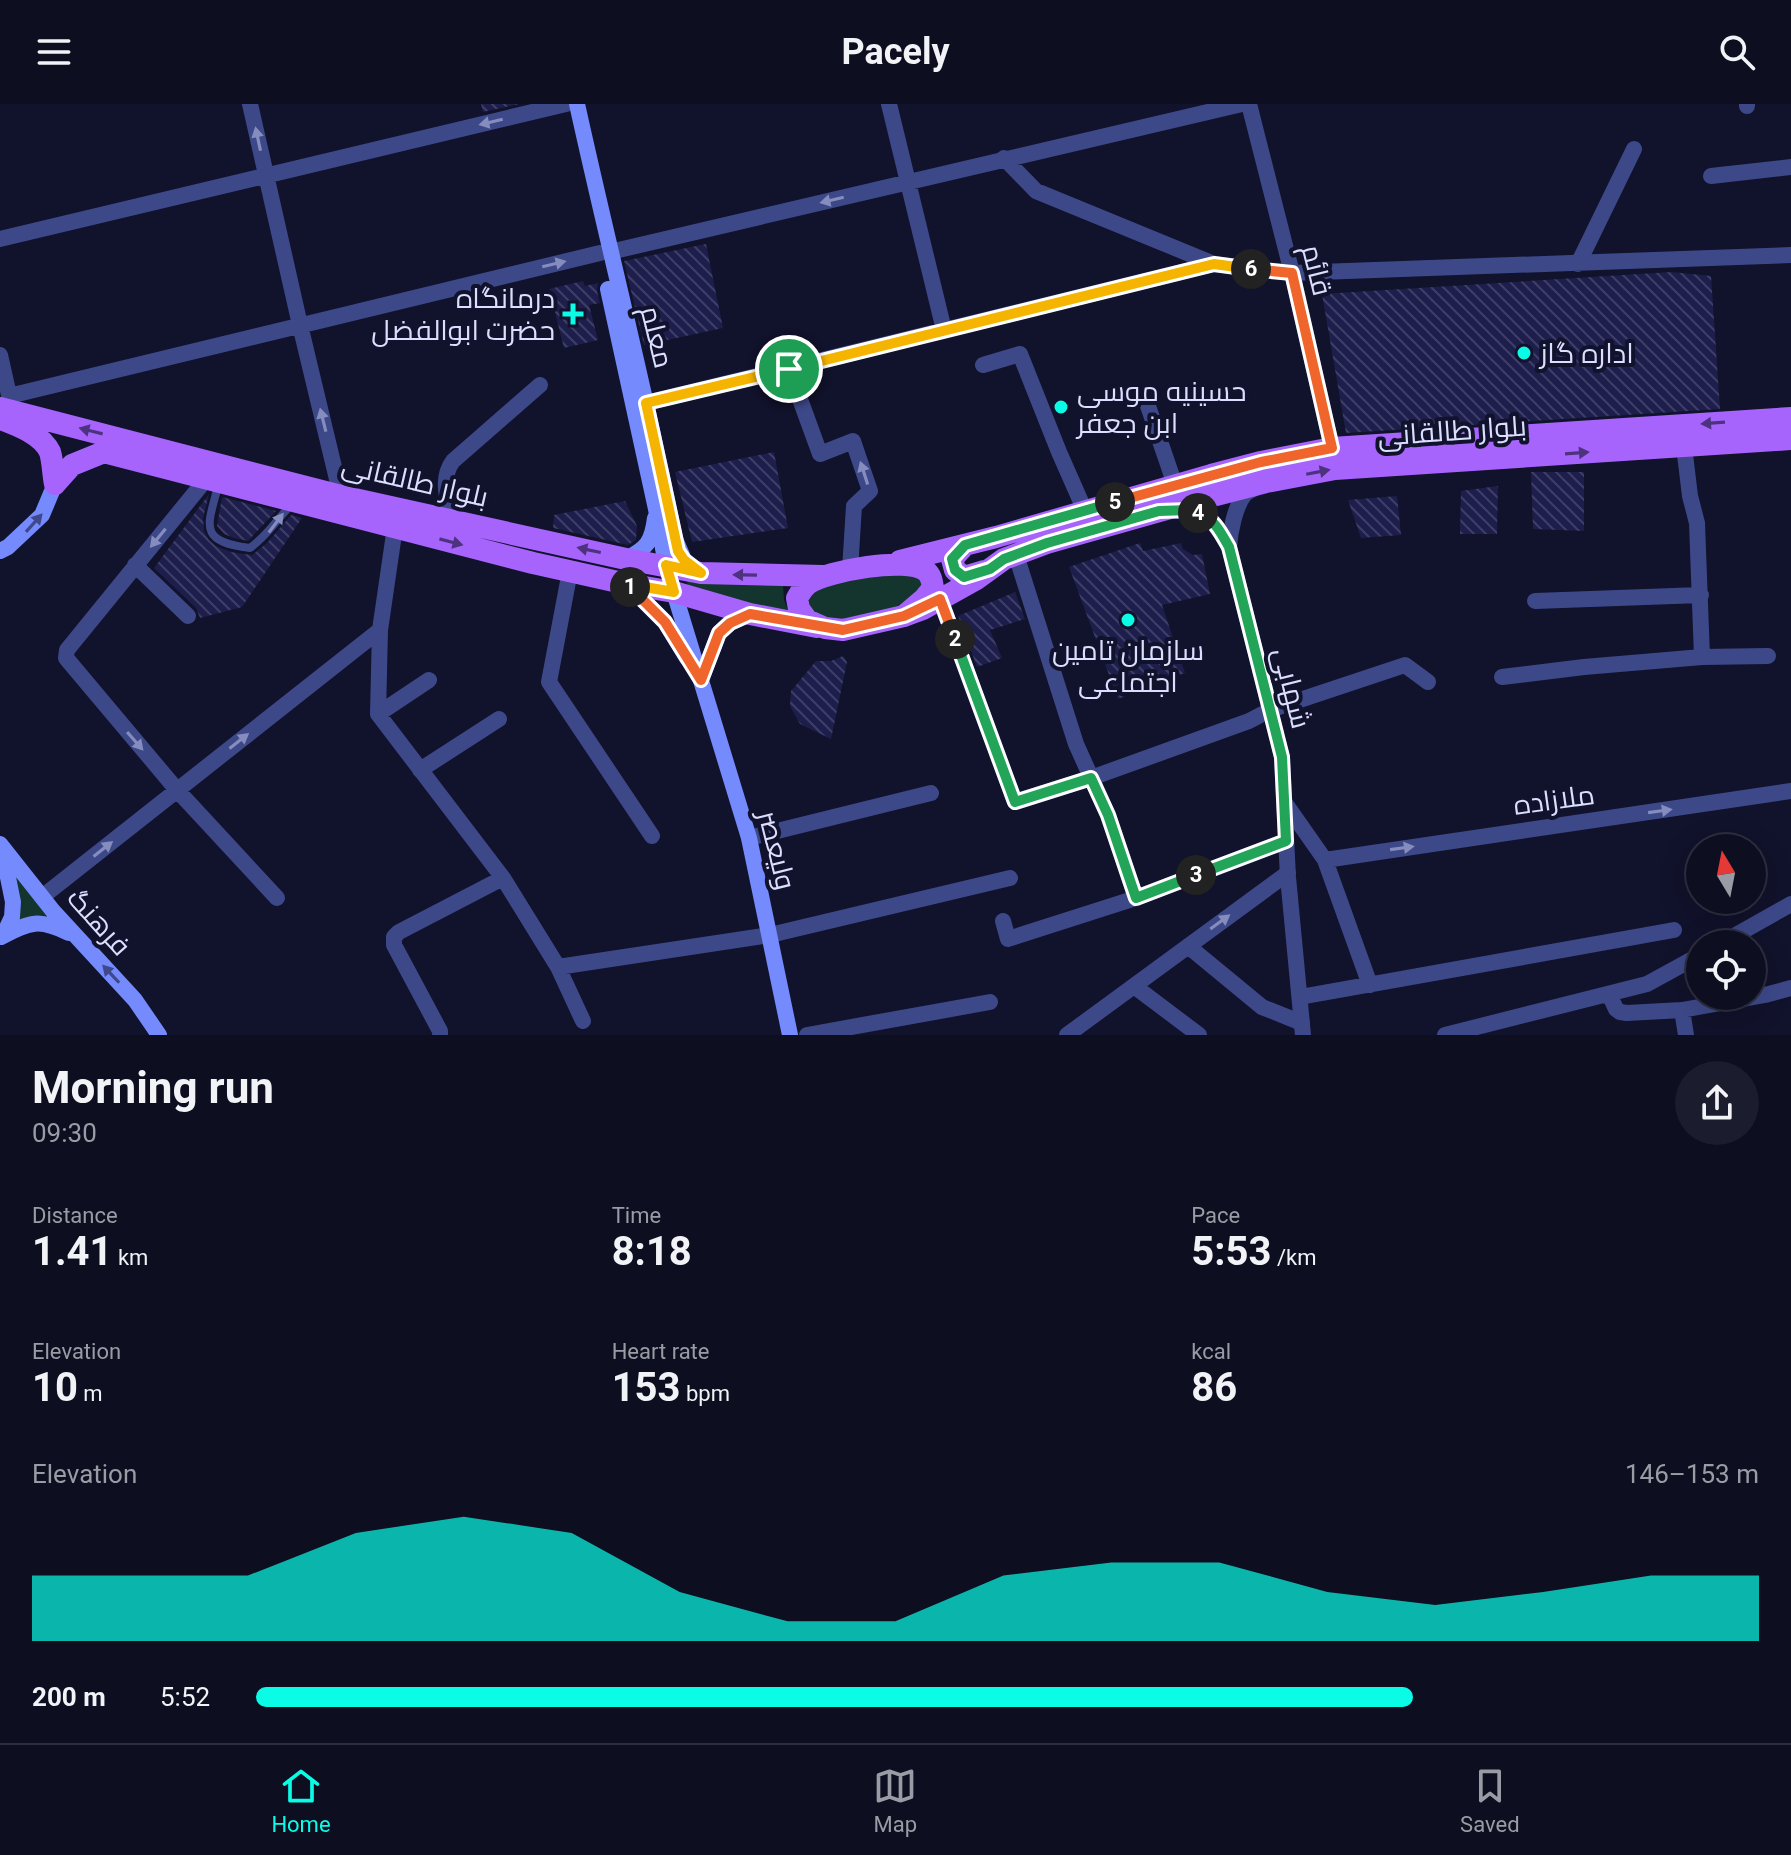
<!DOCTYPE html>
<meta charset="utf-8">
<style>
:root{--surface:#0d0e20;--page:#1b1c2d;--text:#f1f3f6;--muted:#9a9ca5;--line:#2d2e3e;--accent:#0afce7}
body{margin:0;font-family:Roboto,Cairo,sans-serif;background:var(--page);color:var(--text);height:100vh;display:flex;flex-direction:column;font-size:30px;white-space:nowrap}
*{box-sizing:border-box;margin:0}
p{font-size:26px;color:var(--muted)}
.icon{flex:none;width:44px;height:44px;fill:none;stroke:currentColor;stroke-width:2;stroke-linecap:round;stroke-linejoin:round}
.map{position:relative;height:931px;overflow:hidden}
.panel{display:flex;flex-direction:column;background:var(--surface);flex:1}
.panel>*{flex:none}
.needle{width:52px;rotate:350deg}
.tools{position:absolute;left:1686px;top:730px;display:grid;gap:16px}
.tools a{display:grid;place-items:center;width:80px;height:80px;border-radius:50%;background:var(--surface);box-shadow:0 8px 32px #0002,0 0 0 2px var(--line);font-size:40px}
.pin{position:absolute;display:grid;place-items:center;width:68px;height:68px;color:#fff;margin:-34px;border:4px solid #fff;border-radius:50%;box-shadow:0 2px 8px #0007}
.km{position:absolute;width:40px;height:40px;margin:-20px;border-radius:50%;background:#222;color:#fff;font-size:22px;line-height:40px;text-align:center}
.round{display:grid;place-items:center;flex:none;width:84px;height:84px;border-radius:42px;background:var(--page)}
.head{display:flex;align-items:center;justify-content:space-between;height:136px;padding:0 32px}
h1{font-size:44px;font-weight:700;line-height:60px}
.figures{display:grid;grid-template-columns:repeat(3,1fr);gap:12px;height:136px;padding:8px 32px}
.figures div{display:grid;align-content:center}
.figures b{font-size:40px;font-weight:700}
.figures small{font-size:22px;font-weight:400}
.figures p{font-size:22px}
.chart{height:224px;padding:16px 32px}
.chart p{display:flex;justify-content:space-between}
.chart svg{width:100%;height:144px;margin-top:8px;fill:var(--accent);opacity:.7}
ul{padding:0 32px;list-style:none;font-size:26px}
li{display:grid;grid-template-columns:128px 96px 1fr;align-items:center;height:60px}
li i{height:20px;border-radius:10px;background:var(--accent)}
header{display:flex;justify-content:space-between;align-items:center;height:104px;padding:0 32px;background:var(--surface);font-size:36px;font-weight:700}
.menu{display:flex;justify-content:space-around;align-items:center;height:112px;border-top:2px solid var(--line);background:var(--surface);font-size:22px;color:var(--muted)}
.menu a{display:grid;justify-items:center;gap:4px}
.menu .on{color:var(--accent)}
.map>svg:first-child{display:block}
.green{fill:#14352e}
.building{fill:url(#building-back-hatch)}
.lines{fill:none;stroke-linecap:round;stroke-linejoin:round}
.service{stroke:#3d4889;stroke-width:8}
.minor{stroke:#3d4889;stroke-width:16}
.tertiary{stroke:#3d4889;stroke-width:16}
.secondary{stroke:#748afd;stroke-width:16}
.primary{stroke:#a764fd;stroke-width:22}
.oneway{fill:#858cbe}
.oneway2{fill:#4d337f}
.oneway3{fill:#3e488a}
.split-1-casing{stroke:#fff;stroke-width:16}
.split-2-casing{stroke:#fff;stroke-width:16}
.split-3-casing{stroke:#fff;stroke-width:16}
.split-4-casing{stroke:#fff;stroke-width:16}
.split-5-casing{stroke:#fff;stroke-width:16}
.split-6-casing{stroke:#fff;stroke-width:16}
.split-7-casing{stroke:#fff;stroke-width:16}
.split-1{stroke:#f5b400;stroke-width:10}
.split-2{stroke:#f0652b;stroke-width:10}
.split-3{stroke:#22a559;stroke-width:10}
.split-4{stroke:#22a559;stroke-width:10}
.split-5{stroke:#22a559;stroke-width:10}
.split-6{stroke:#f0652b;stroke-width:10}
.split-7{stroke:#f5b400;stroke-width:10}
.poi-dot{fill:#0afce7;stroke:#11122b;stroke-width:3}
.labels{text-anchor:middle;dominant-baseline:central;stroke-width:8;stroke-linejoin:round;paint-order:stroke}
.street-label{font-size:28px;fill:#dcdeff;stroke:#11122b}
.poi-label{font-size:28px;fill:#dcdeff;stroke:#11122b;text-anchor:start}
</style>
<header><svg class="icon" aria-label="menu" viewBox="0 0 24 24"><path d="M4 6h16M4 12h16M4 18h16"/></svg>Pacely<svg class="icon" aria-label="search" viewBox="0 0 24 24"><circle cx="10" cy="10" r="6"/><path d="M15 15l6 6"/></svg></header>
<div class="map">
<svg width="1791" height="931" viewBox="0 0 1791 931">
<defs>
<pattern id="building-back-hatch" width="6" height="6" patternUnits="userSpaceOnUse" patternTransform="scale(2)"><rect width="6" height="6" fill="#1e1e4c"/><path d="M-1 5l2 2M0 0l6 6M5-1l2 2" fill="none" stroke="#3e3e67"/></pattern>
</defs>
<rect width="100%" height="100%" fill="#11122b"/>
<path class="green" d="M 861,470 L 919,471 L 925,483 L 915,496 L 873,514 L 823,517 L 808,508 L 803,495 L 811,484 Z
M 694,475 L 783,480 L 784,496 L 790,511 L 688,483 L 687,478 Z
M 12,765 L 59,819 L 14,820 Z"/>
<path class="building" d="M 481,0 L 519,0 L 483,8 Z
M 706,140 L 723,224 L 644,241 L 624,157 Z
M 1671,168 L 1711,172 L 1720,305 L 1346,329 L 1322,190 Z
M 583,177 L 585,182 L 598,179 L 597,187 L 600,199 L 589,201 L 598,236 L 564,244 L 549,185 Z
M 774,348 L 788,424 L 692,438 L 675,368 Z
M 1531,368 L 1584,368 L 1584,427 L 1533,425 Z
M 1498,382 L 1497,430 L 1460,430 L 1461,387 Z
M 209,390 L 203,414 L 204,427 L 209,436 L 216,442 L 231,448 L 252,451 L 267,439 L 291,411 L 302,414 L 242,503 L 200,514 L 196,504 L 154,464 Z
M 1397,392 L 1401,431 L 1361,434 L 1348,396 Z
M 222,393 L 276,407 L 248,437 L 234,434 L 224,430 L 217,422 Z
M 625,397 L 637,422 L 636,436 L 628,441 L 553,424 L 554,411 Z
M 1140,439 L 1143,447 L 1181,439 L 1183,445 L 1193,451 L 1202,450 L 1210,490 L 1162,501 L 1185,569 L 1118,595 L 1069,463 Z
M 1015,488 L 1025,515 L 990,526 L 1002,554 L 977,563 L 958,512 Z
M 843,552 L 847,558 L 831,635 L 800,620 L 790,602 L 791,587 L 816,557 L 831,557 Z"/>
<g class="lines">
<path class="service" d="M 219,378 C 209,420 195,437 250,444 C 268,431 277,415 292,400"/>
<path class="minor" d="M 250,0 L 300,221 L 341,392
M 889,0 L 944,226
M 1747,0 L 1747,2
M 1004,54 L 1036,87 L 1214,160
M 1711,72 L 1791,63
M 0,135 L 566,0
M 610,148 L 1242,0
M 1578,160 L 1634,45
M 0,251 L 11,300
M 983,261 L 1020,250 L 1059,348 L 1085,407
M 789,265 L 820,350 L 853,337 L 870,387 L 854,402 L 850,466
M 9,292 L 600,149
M 646,299 L 1214,160 L 1292,169 L 1791,151
M 1147,299 L 1175,381
M 207,374 L 67,546 L 66,554 L 177,686 L 277,794
M 451,417 C 448,396 440,374 453,357 L 540,281
M 395,423 L 380,526 L 378,610 L 503,774 L 558,863 L 770,831 L 1010,774
M 1016,451 L 1076,640 L 1108,711 L 1136,794
M 135,461 L 188,512
M 570,467 L 549,578 L 652,732
M 940,495 L 1015,698 L 1091,674 L 1249,617 L 1270,606 L 1405,561 L 1428,578
M 1535,497 L 1701,491
M 1702,553 L 1768,552
M 1502,573 L 1584,563 L 1702,553 L 1697,419 L 1690,392 L 1684,342
M 378,610 L 429,576
M 420,666 L 499,615
M 1285,699 L 1325,756 L 1370,881
M 749,734 L 931,689
M 1325,756 L 1791,687
M 42,793 L 380,526
M 1003,817 L 1008,835 L 1136,794 L 1286,737
M 1720,840 L 1791,800
M 1188,842 L 1262,903 L 1302,919
M 558,863 L 583,917
M 1134,882 L 1199,931
M 1609,890 L 1616,905 L 1620,908 L 1627,909 L 1682,906 L 1765,891 L 1791,884
M 1300,893 L 1674,826
M 1682,906 L 1686,931
M 440,931 L 440,927 L 394,841 L 394,833 L 399,828 L 503,774
M 807,931 L 990,898
M 1067,931 L 1288,769
M 1445,931 L 1647,880 L 1700,851"/>
<path class="tertiary" d="M 1249,0 L 1292,169 L 1332,344
M 1177,407 C 1208,405 1215,419 1229,443 L 1282,653 L 1288,773 L 1303,931
M 1229,443 C 1230,428 1235,402 1245,390 C 1247,388 1255,384 1257,383"/>
<path class="secondary" d="M 577,0 C 609,145 646,289 675,435 L 684,456 L 698,467
M 608,185 L 656,405 L 666,461
M 0,447 L 8,443 L 42,411 L 55,380
M 626,455 C 647,444 652,438 655,414
M 627,480 L 665,518 L 687,554
M 674,488 L 749,734 L 790,931
M 701,576 L 719,529 L 730,519 L 750,510
M 0,740 L 53,807 L 135,896 L 159,931
M 3,749 L 13,798 L 12,813 L 3,832
M 1,833 C 31,818 38,814 69,829"/>
<path class="primary" d="M 0,304 L 341,392 L 626,455 L 701,469 L 823,472
M 3,316 C 19,322 42,331 50,348 C 53,358 53,371 55,380
M 55,380 L 72,361 L 104,348 L 533,459 L 627,480 L 674,488 L 750,510 L 817,523
M 965,441 L 952,455 L 955,466 L 964,473 L 984,467
M 900,457 L 996,433 L 1211,371 L 1261,358 L 1332,344 L 1791,314
M 904,512 L 924,495 L 933,484 C 932,477 931,471 926,467 C 906,452 829,467 809,479 C 803,483 801,488 797,494 L 799,505 L 807,516 L 825,524 L 843,526 L 904,512 L 923,505 L 975,476 L 1004,455 L 1047,439 L 1216,391 L 1266,378 L 1335,365 L 1791,335"/>
</g>
<defs><path id="oneway-solid" d="M-6-.8H1V-3.2L6.5 0L1 3.2V.8H-6Z" transform="scale(2)"/></defs>
<g class="oneway">
<use href="#oneway-solid" transform="translate(491 18) rotate(167)"/>
<use href="#oneway-solid" transform="translate(258 35) rotate(-102)"/>
<use href="#oneway-solid" transform="translate(832 96) rotate(167)"/>
<use href="#oneway-solid" transform="translate(554 160) rotate(-13)"/>
<use href="#oneway-solid" transform="translate(323 316) rotate(-104)"/>
<use href="#oneway-solid" transform="translate(864 369) rotate(-108)"/>
<use href="#oneway-solid" transform="translate(276 419) rotate(-53)"/>
<use href="#oneway-solid" transform="translate(158 434) rotate(129)"/>
<use href="#oneway-solid" transform="translate(135 637) rotate(49)"/>
<use href="#oneway-solid" transform="translate(239 637) rotate(-38)"/>
<use href="#oneway-solid" transform="translate(1660 707) rotate(-8)"/>
<use href="#oneway-solid" transform="translate(1402 744) rotate(-8)"/>
<use href="#oneway-solid" transform="translate(103 745) rotate(-38)"/>
<use href="#oneway-solid" transform="translate(1220 818) rotate(-36)"/>
</g>
<g class="oneway2">
<use href="#oneway-solid" transform="translate(1713 319) rotate(176)"/>
<use href="#oneway-solid" transform="translate(91 327) rotate(-166)"/>
<use href="#oneway-solid" transform="translate(1577 349) rotate(-4)"/>
<use href="#oneway-solid" transform="translate(1318 368) rotate(-11)"/>
<use href="#oneway-solid" transform="translate(451 438) rotate(15)"/>
<use href="#oneway-solid" transform="translate(589 446) rotate(-168)"/>
<use href="#oneway-solid" transform="translate(745 471) rotate(-179)"/>
</g>
<g class="oneway3">
<use href="#oneway-solid" transform="translate(34 419) rotate(-48)"/>
<use href="#oneway-solid" transform="translate(111 870) rotate(-133)"/>
</g>
<g class="lines">
<g class="split-1-casing">
<path id="split-1" d="M 630,483 L 627,480 L 674,488 L 666,461 L 701,469 L 684,456 L 678,447 L 646,299 L 789,265"/>
</g>
<g class="split-2-casing">
<path id="split-2" d="M 630,483 L 665,518 L 701,576 L 719,529 L 730,519 L 750,510 L 843,526 L 904,512 L 940,495 L 955,535"/>
</g>
<g class="split-3-casing">
<path id="split-3" d="M 955,535 L 1015,698 L 1091,674 L 1108,711 L 1136,794 L 1196,771"/>
</g>
<g class="split-4-casing">
<path id="split-4" d="M 1196,771 L 1286,737 L 1282,653 L 1229,443 C 1221,429 1214,414 1198,409"/>
</g>
<g class="split-5-casing">
<path id="split-5" d="M 1115,398 L 965,441 L 952,455 L 955,466 L 964,473 L 990,465 L 1004,455 L 1047,439 L 1159,407 L 1190,406 L 1198,409"/>
</g>
<g class="split-6-casing">
<path id="split-6" d="M 1115,398 L 1261,358 L 1332,344 L 1292,169 L 1251,165"/>
</g>
<g class="split-7-casing">
<path id="split-7" d="M 789,265 L 1214,160 L 1251,165"/>
</g>
<use href="#split-1" class="split-1"/>
<use href="#split-2" class="split-2"/>
<use href="#split-3" class="split-3"/>
<use href="#split-4" class="split-4"/>
<use href="#split-5" class="split-5"/>
<use href="#split-6" class="split-6"/>
<use href="#split-7" class="split-7"/>
</g>
<g class="poi-dot">
<path d="M569 198h8v8h8v8h-8v8h-8v-8h-8v-8h8z"/>
<circle cx="1524" cy="249" r="8"/>
<circle cx="1061" cy="303" r="8"/>
<circle cx="1128" cy="516" r="8"/>
</g>
<g class="labels">
<g class="street-label">
<text transform="translate(1317 166) rotate(76)">قائم</text>
<text transform="translate(657 233) rotate(76)">معلم</text>
<text transform="translate(1452 327) rotate(-4)">بلوار طالقانی</text>
<text transform="translate(415 377) rotate(13)">بلوار طالقانی</text>
<text transform="translate(1292 584) rotate(76)">شهابی</text>
<text transform="translate(1554 696) rotate(-8)">ملازاده</text>
<text transform="translate(777 746) rotate(76)">ولیعصر</text>
<text transform="translate(99 818) rotate(48)">فرهنگ</text>
</g>
<g class="poi-label">
<text x="555" y="194" text-anchor="end">درمانگاه<tspan x="555" dy="32">حضرت ابوالفضل</tspan></text>
<text x="1540" y="249">اداره گاز</text>
<text x="1077" y="287">حسینیه موسی<tspan x="1077" dy="32">ابن جعفر</tspan></text>
<text x="1128" y="546" text-anchor="middle">سازمان تامین<tspan x="1128" dy="32">اجتماعی</tspan></text>
</g>
</g>
</svg>
<div class="tools">
<a><svg class="needle" viewBox="-14 -14 28 28"><path d="M0-13l5 13h-10z" fill="#e53935"/><path d="M0 13l5-13h-10z" fill="#9a9ca5"/></svg></a>
<a><svg class="icon" aria-label="locate" viewBox="0 0 24 24"><circle cx="12" cy="12" r="6"/><path d="M12 2v4M12 18v4M2 12h4M18 12h4"/></svg></a>
</div>
<div class="pin" style="left:789px;top:265px;background:#1e9e55"><svg class="icon" aria-label="arrive" viewBox="0 0 24 24"><path d="M6 21V4h12l-3 4 3 4H6"/></svg></div>
<b class="km" style="left:630px;top:483px">1</b>
<b class="km" style="left:955px;top:535px">2</b>
<b class="km" style="left:1196px;top:771px">3</b>
<b class="km" style="left:1198px;top:409px">4</b>
<b class="km" style="left:1115px;top:398px">5</b>
<b class="km" style="left:1251px;top:165px">6</b>
</div>
<section class="panel">
<div class="head"><div><h1>Morning run</h1><p>09:30</p></div><a class="round"><svg class="icon" aria-label="share" viewBox="0 0 24 24"><path d="M12 15V3M7 8l5-5 5 5M5 13v7h14v-7"/></svg></a></div>
<div class="figures">
<div><p>Distance</p><b>1.41<small> km</small></b></div>
<div><p>Time</p><b>8:18</b></div>
<div><p>Pace</p><b>5:53<small> /km</small></b></div>
</div>
<div class="figures">
<div><p>Elevation</p><b>10<small> m</small></b></div>
<div><p>Heart rate</p><b>153<small> bpm</small></b></div>
<div><p>kcal</p><b>86</b></div>
</div>
<div class="chart"><p><span>Elevation</span>146–153 m</p>
<svg viewBox="0 0 160 44" preserveAspectRatio="none"><path d="M0 44V24L10 24L20 24L30 11L40 6L50 11L60 29L70 38L80 38L90 24L100 20L110 20L120 29L130 33L140 29L150 24L160 24V44z"/></svg>
</div>
<ul>
<li><b>200 m</b>5:52<i style="width:77%"></i></li>
</ul>
</section>
<nav class="menu">
<a class="on"><svg class="icon" aria-label="home" viewBox="0 0 24 24"><path d="M3 11l9-7 9 7M6 9v11h12V9"/></svg>Home</a>
<a><svg class="icon" aria-label="map" viewBox="0 0 24 24"><path d="M3 6l6-2 6 2 6-2v14l-6 2-6-2-6 2zM9 4v14M15 6v14"/></svg>Map</a>
<a><svg class="icon" aria-label="saved" viewBox="0 0 24 24"><path d="M7 4h10v16l-5-4-5 4z"/></svg>Saved</a>
</nav>
